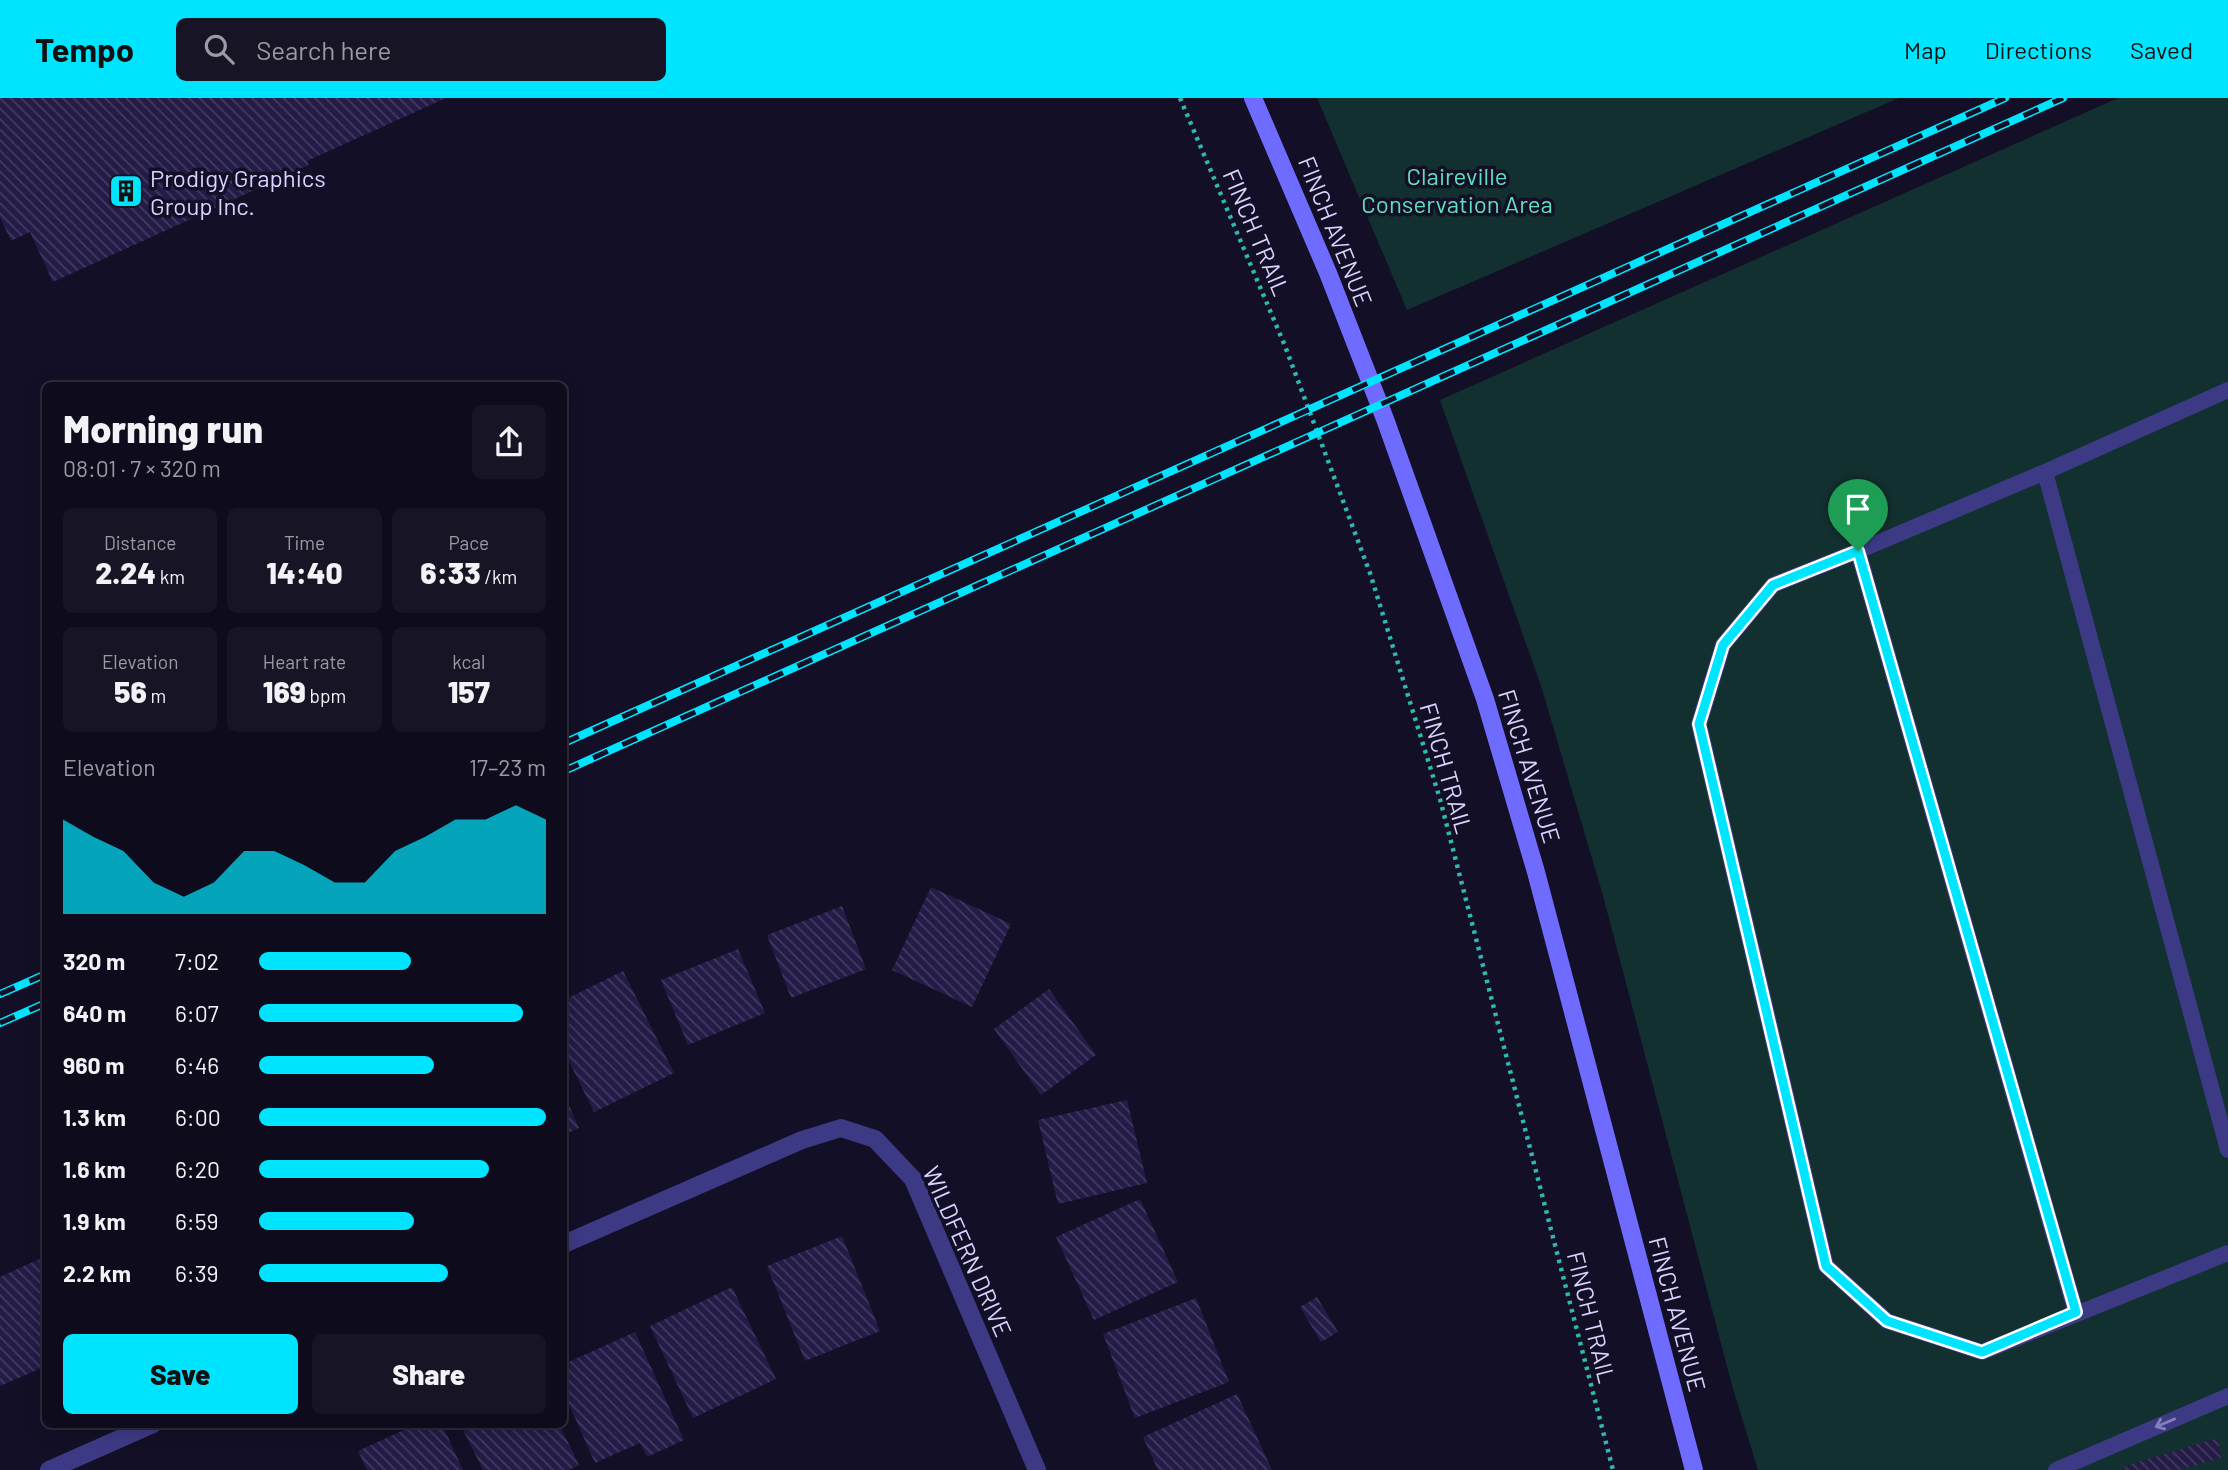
<!DOCTYPE html>
<meta charset="utf-8">
<style>
:root{--surface:#0e0b1c;--page:#171425;--text:#f1f3f6;--muted:#9b9ba3;--line:#2e2b3b;--accent:#00e5ff}
body{margin:0;font-family:Barlow,sans-serif;background:var(--page);color:var(--text);height:100vh;display:flex;flex-direction:column;font-size:26px;white-space:nowrap}
*{box-sizing:border-box;margin:0}
p{font-size:23px;color:var(--muted)}
.icon{flex:none;width:38px;height:38px;fill:none;stroke:currentColor;stroke-width:2;stroke-linecap:round;stroke-linejoin:round}
.map{position:relative;flex:1;overflow:hidden}
.drawer{position:absolute;left:42px;top:284px;width:525px;height:1046px;display:flex;flex-direction:column;background:var(--surface);border-radius:10px;box-shadow:0 4px 18px #0003,0 0 0 2px var(--line)}
.drawer>*{flex:none}
.pin{position:absolute;display:grid;place-items:center;width:60px;height:60px;color:#fff;margin:-72px -30px;border-radius:50% 50% 50% 0;rotate:-45deg;box-shadow:0 0 7px #0007}
.pin .icon{rotate:45deg}
.round{display:grid;place-items:center;flex:none;width:74px;height:74px;border-radius:10px;background:var(--page)}
.head{display:flex;align-items:center;justify-content:space-between;height:119px;padding:0 21px}
h1{font-size:38px;font-weight:800;line-height:52px}
.figures{display:grid;grid-template-columns:repeat(3,1fr);gap:10px;height:119px;padding:7px 21px}
.figures div{display:grid;align-content:center;border-radius:10px;background:var(--page);text-align:center}
.figures b{font-size:30px;font-weight:800}
.figures small{font-size:19px;font-weight:400}
.figures p{font-size:19px}
.chart{height:196px;padding:14px 21px}
.chart p{display:flex;justify-content:space-between}
.chart svg{width:100%;height:126px;margin-top:7px;fill:var(--accent);opacity:.7}
.cta{display:flex;gap:14px;margin-top:auto;padding:14px 21px}
.cta a{flex:1;height:80px;border-radius:10px;background:var(--accent);color:#111;font-size:28px;font-weight:800;line-height:80px;text-align:center}
.cta a+a{background:var(--page);color:var(--text)}
ul{padding:0 21px;list-style:none;font-size:23px}
li{display:grid;grid-template-columns:112px 84px 1fr;align-items:center;height:52px}
li i{height:18px;border-radius:9px;background:var(--accent)}
header{display:flex;align-items:center;gap:42px;box-sizing:border-box;height:98px;padding:0 35px;background:var(--accent);color:#111}
header strong{font-size:33px}
nav{display:flex;gap:38px;margin-inline-start:auto;font-size:24px}
.search{width:490px;height:63px;background:var(--page);display:flex;align-items:center;gap:18px;box-sizing:border-box;padding:0 24px;border-radius:10px;color:var(--muted);font-size:26px}
.map>svg:first-child{display:block}
.green{fill:#12302f}
.building{fill:url(#building-back-hatch)}
.lines{fill:none;stroke-linecap:round;stroke-linejoin:round}
.path{stroke:#2fb8b0;stroke-width:4.5;stroke-dasharray:3.5 5;stroke-linecap:butt}
.lane{stroke:#3d3a85;stroke-width:16}
.street{stroke:#3d3a85;stroke-width:18}
.secondary{stroke:#6f6bff;stroke-width:18}
.rail-casing{stroke:#00e5ff;stroke-width:8}
.rail{stroke:#130f26;stroke-width:5;stroke-dasharray:16;stroke-linecap:butt}
.oneway{stroke:#837fbc}
.route-casing{stroke:#fff;stroke-width:14}
.route{stroke:#00e5ff;stroke-width:9}
.labels{text-anchor:middle;dominant-baseline:central;stroke-width:7;stroke-linejoin:round;paint-order:stroke}
.park-label{font-size:24px;fill:#5fe0c0;stroke:#130f26}
.poi-label{font-size:24px;fill:#d9d4ff;stroke:#130f26;text-anchor:start}
.street-label{font-size:24px;fill:#d9d4ff;stroke:#130f26}
</style>
<header>
<strong>Tempo</strong>
<div class="search"><svg class="icon" aria-label="search" viewBox="0 0 24 24"><circle cx="10" cy="10" r="6"/><path d="M15 15l6 6"/></svg>Search here</div>
<nav><a>Map</a><a>Directions</a><a>Saved</a></nav>
</header>
<div class="map">
<svg width="2228" height="1372" viewBox="0 0 2228 1372">
<defs>
<pattern id="building-back-hatch" width="6" height="6" patternUnits="userSpaceOnUse" patternTransform="scale(1.75)"><rect width="6" height="6" fill="#241b47"/><path d="M-1 5l2 2M0 0l6 6M5-1l2 2" fill="none" stroke="#433b63"/></pattern>
</defs>
<rect width="100%" height="100%" fill="#130f26"/>
<path class="green" d="M 1317,0 L 1899,0 L 1407,212 Z
M 2118,0 L 2228,0 L 2228,1372 L 1758,1372 L 1733,1291 L 1602,794 L 1541,588 L 1440,302 Z"/>
<path class="building" d="M 0,0 L 446,0 L 307,63 L 309,67 L 53,184 L 30,134 L 11,143 L 0,119 Z
M 931,789 L 1011,826 L 972,909 L 892,872 Z
M 842,808 L 866,871 L 791,900 L 767,837 Z
M 738,851 L 765,915 L 688,947 L 661,882 Z
M 623,873 L 674,975 L 594,1014 L 564,953 L 564,902 Z
M 1049,891 L 1096,957 L 1041,997 L 994,931 Z
M 564,996 L 579,1030 L 564,1037 Z
M 1127,1002 L 1147,1085 L 1058,1106 L 1038,1022 Z
M 1140,1101 L 1178,1184 L 1094,1222 L 1056,1139 Z
M 842,1138 L 880,1233 L 805,1263 L 767,1168 Z
M 39,1161 L 46,1175 L 46,1268 L 0,1288 L 0,1179 Z
M 732,1189 L 776,1281 L 693,1320 L 650,1228 Z
M 1317,1199 L 1338,1234 L 1321,1244 L 1300,1209 Z
M 1196,1200 L 1229,1284 L 1135,1320 L 1103,1236 Z
M 635,1234 L 684,1342 L 647,1359 L 640,1345 L 595,1365 L 564,1295 L 564,1266 Z
M 1237,1296 L 1272,1372 L 1158,1372 L 1143,1339 Z
M 417,1326 L 442,1326 L 463,1372 L 367,1372 L 358,1353 Z
M 460,1326 L 559,1326 L 579,1367 L 569,1372 L 483,1372 Z
M 2218,1340 L 2221,1360 L 2179,1372 L 2126,1372 L 2125,1368 Z"/>
<g class="lines">
<path class="path" d="M 1180,0 L 1285,248 L 1370,475 L 1440,701 L 1613,1372"/>
<path class="lane" d="M 2228,292 L 2045,374 L 1858,453 L 1773,487 L 1723,547 L 1699,626 L 1826,1168 L 1887,1223 L 1982,1254 L 2228,1155
M 2045,374 L 2228,1052
M 1858,453 L 2076,1215
M 2056,1372 L 2228,1298"/>
<path class="street" d="M 564,1146 L 802,1042 L 841,1030 L 875,1041 L 913,1081 L 1037,1372
M 49,1372 L 153,1326"/>
<path class="secondary" d="M 1253,0 L 1328,175 L 1385,321 L 1485,601 L 1536,774 L 1694,1372"/>
<g class="rail-casing">
<path id="rail" d="M 564,645 L 2005,0
M 564,673 L 2063,0
M 0,896 L 46,876
M 0,925 L 46,905"/>
</g>
<use href="#rail" class="rail"/>
</g>
<defs><path id="oneway-shaft" d="M-6 0H5M1.5-3L5.5 0L1.5 3" fill="none" stroke-width="1.6" stroke-linecap="round" stroke-linejoin="round" transform="scale(1.75)"/></defs>
<use class="oneway" href="#oneway-shaft" transform="translate(2165 1325) rotate(157)"/>
<g class="lines">
<g class="route-casing">
<path id="route" d="M 1858,453 L 2076,1214 L 1982,1254 L 1887,1223 L 1826,1168 L 1699,626 L 1723,547 L 1773,487 Z"/>
</g>
<use href="#route" class="route"/>
</g>
<defs>
<g id="building-square" transform="scale(1.75)"><rect x="-9" y="-9" width="18" height="18" rx="4" fill="#00e5ff" stroke="#130f26"/><path d="M-4-6H4V6H1V3H-1V6H-4ZM-2.5-4.3h1.7v1.8h-1.7ZM.8-4.3h1.7v1.8H.8ZM-2.5-1h1.7V.8h-1.7ZM.8-1h1.7V.8H.8Z" fill="#111"/></g>
</defs>
<g fill-rule="evenodd">
<use href="#building-square" x="126" y="93"/>
</g>
<g class="labels">
<g class="park-label">
<text x="1457" y="77">Claireville<tspan x="1457" dy="28">Conservation Area</tspan></text>
</g>
<g class="poi-label">
<text x="150" y="79">Prodigy Graphics<tspan x="150" dy="28">Group Inc.</tspan></text>
</g>
<g class="street-label">
<text transform="translate(1336 133) rotate(68)">FINCH AVENUE</text>
<text transform="translate(1257 134) rotate(67)">FINCH TRAIL</text>
<text transform="translate(1530 668) rotate(73)">FINCH AVENUE</text>
<text transform="translate(1447 670) rotate(74)">FINCH TRAIL</text>
<text transform="translate(968 1153) rotate(66)">WILDFERN DRIVE</text>
<text transform="translate(1678 1216) rotate(75)">FINCH AVENUE</text>
<text transform="translate(1592 1219) rotate(76)">FINCH TRAIL</text>
</g>
</g>
</svg>
<div class="pin" style="left:1858px;top:453px;background:#1e9e55"><svg class="icon" aria-label="arrive" viewBox="0 0 24 24"><path d="M6 21V4h12l-3 4 3 4H6"/></svg></div>
<section class="drawer">
<div class="head"><div><h1>Morning run</h1><p>08:01 · 7 × 320 m</p></div><a class="round"><svg class="icon" aria-label="share" viewBox="0 0 24 24"><path d="M12 15V3M7 8l5-5 5 5M5 13v7h14v-7"/></svg></a></div>
<div class="figures">
<div><p>Distance</p><b>2.24<small> km</small></b></div>
<div><p>Time</p><b>14:40</b></div>
<div><p>Pace</p><b>6:33<small> /km</small></b></div>
</div>
<div class="figures">
<div><p>Elevation</p><b>56<small> m</small></b></div>
<div><p>Heart rate</p><b>169<small> bpm</small></b></div>
<div><p>kcal</p><b>157</b></div>
</div>
<div class="chart"><p><span>Elevation</span>17–23 m</p>
<svg viewBox="0 0 160 44" preserveAspectRatio="none"><path d="M0 44V11L10 17L20 22L30 33L40 38L50 33L60 22L70 22L80 27L90 33L100 33L110 22L120 17L130 11L140 11L150 6L160 11V44z"/></svg>
</div>
<ul>
<li><b>320 m</b>7:02<i style="width:53%"></i></li>
<li><b>640 m</b>6:07<i style="width:92%"></i></li>
<li><b>960 m</b>6:46<i style="width:61%"></i></li>
<li><b>1.3 km</b>6:00<i style="width:100%"></i></li>
<li><b>1.6 km</b>6:20<i style="width:80%"></i></li>
<li><b>1.9 km</b>6:59<i style="width:54%"></i></li>
<li><b>2.2 km</b>6:39<i style="width:66%"></i></li>
</ul>
<div class="cta"><a>Save</a><a>Share</a></div>
</section>
</div>
